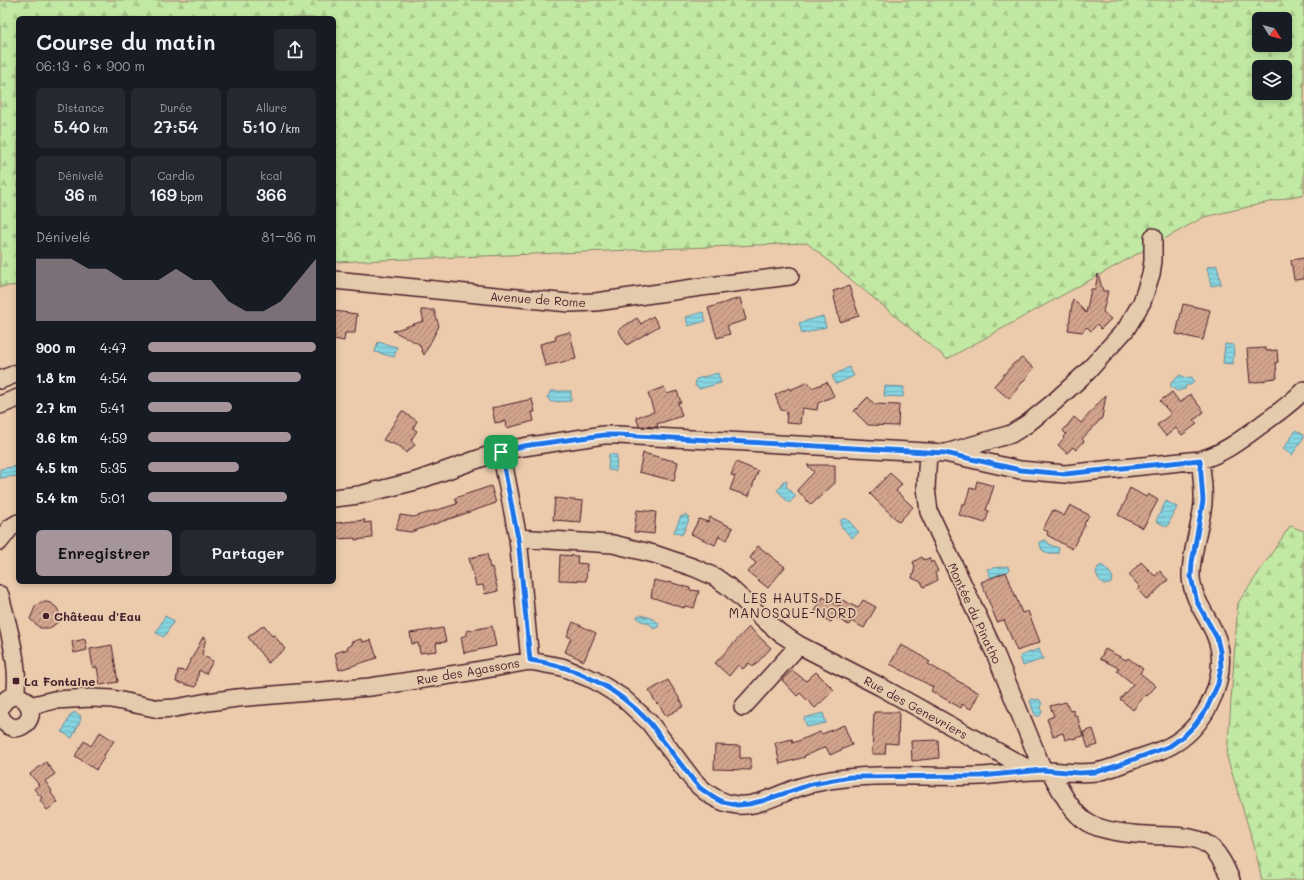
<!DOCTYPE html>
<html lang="fr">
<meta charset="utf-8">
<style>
:root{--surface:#171b24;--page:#242831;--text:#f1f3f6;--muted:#9ea1a6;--accent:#a6949b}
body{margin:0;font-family:Mali,sans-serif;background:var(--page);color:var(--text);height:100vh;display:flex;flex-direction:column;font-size:15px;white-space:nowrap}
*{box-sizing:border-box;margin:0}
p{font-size:13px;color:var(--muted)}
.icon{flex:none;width:22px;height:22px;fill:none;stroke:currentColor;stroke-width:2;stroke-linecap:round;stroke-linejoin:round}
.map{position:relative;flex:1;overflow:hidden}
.drawer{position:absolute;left:16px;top:16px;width:320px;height:568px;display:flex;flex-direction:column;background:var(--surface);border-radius:6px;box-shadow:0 2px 6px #0003}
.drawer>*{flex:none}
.needle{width:26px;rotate:127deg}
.buttons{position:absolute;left:1252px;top:12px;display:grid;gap:8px}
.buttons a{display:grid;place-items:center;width:40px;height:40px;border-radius:6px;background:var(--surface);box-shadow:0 2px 6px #0003;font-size:20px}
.pin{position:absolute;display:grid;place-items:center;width:34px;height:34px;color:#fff;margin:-17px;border-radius:8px;box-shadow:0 2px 6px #0006}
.round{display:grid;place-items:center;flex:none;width:42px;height:42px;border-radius:6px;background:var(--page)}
.summary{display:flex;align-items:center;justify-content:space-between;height:68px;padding:0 20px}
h1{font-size:22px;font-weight:600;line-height:30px}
.figures{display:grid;grid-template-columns:repeat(3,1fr);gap:6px;height:68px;padding:4px 20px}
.figures div{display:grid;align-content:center;border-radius:6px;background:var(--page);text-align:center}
.figures b{font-size:17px;font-weight:600}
.figures small{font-size:11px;font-weight:400}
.figures p{font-size:11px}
.chart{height:112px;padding:8px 20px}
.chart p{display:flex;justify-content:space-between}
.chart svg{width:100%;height:72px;margin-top:4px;fill:var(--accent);opacity:.7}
.action{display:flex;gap:8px;margin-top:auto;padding:8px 20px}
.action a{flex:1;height:46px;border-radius:6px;background:var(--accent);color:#111;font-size:16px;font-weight:600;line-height:46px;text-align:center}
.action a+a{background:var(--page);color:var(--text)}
ul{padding:0 20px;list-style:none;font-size:13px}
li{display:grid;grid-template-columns:64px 48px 1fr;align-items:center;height:30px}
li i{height:10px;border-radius:5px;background:var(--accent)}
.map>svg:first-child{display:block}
.forest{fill:url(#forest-firs);stroke:#868467;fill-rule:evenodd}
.water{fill:url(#water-rules);stroke:#6d8c98}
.building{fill:url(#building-hatch);stroke:#4a1f2b}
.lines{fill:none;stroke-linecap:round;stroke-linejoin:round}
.street-casing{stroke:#4a1f2b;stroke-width:20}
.street{stroke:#e5cbad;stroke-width:17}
.route-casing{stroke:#fff;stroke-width:8}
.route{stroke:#1a73e8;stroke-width:5}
.poi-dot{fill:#4a1f2b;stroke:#e5cbad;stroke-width:1.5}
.labels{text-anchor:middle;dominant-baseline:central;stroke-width:3.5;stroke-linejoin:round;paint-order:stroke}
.street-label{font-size:12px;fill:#4a1f2b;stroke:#e5cbad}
.poi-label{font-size:12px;font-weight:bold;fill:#4a1f2b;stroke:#e5cbad;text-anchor:start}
.neighbourhood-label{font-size:13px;letter-spacing:1px;fill:#4a1f2b;stroke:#e5cbad}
</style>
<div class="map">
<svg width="1304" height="880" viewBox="0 0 1304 880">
<defs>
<pattern id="forest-firs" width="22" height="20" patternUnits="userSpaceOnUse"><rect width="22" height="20" fill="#c2e9a3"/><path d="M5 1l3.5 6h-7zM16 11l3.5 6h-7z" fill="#a8c78c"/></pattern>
<pattern id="water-rules" width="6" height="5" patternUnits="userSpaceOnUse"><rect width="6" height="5" fill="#85d5e1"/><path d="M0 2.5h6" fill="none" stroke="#74b6c1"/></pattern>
<pattern id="building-hatch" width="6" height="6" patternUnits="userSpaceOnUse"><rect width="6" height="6" fill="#d3a48d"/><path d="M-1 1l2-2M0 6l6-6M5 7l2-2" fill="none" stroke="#ad8573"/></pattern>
</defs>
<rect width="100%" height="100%" fill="#ebcbac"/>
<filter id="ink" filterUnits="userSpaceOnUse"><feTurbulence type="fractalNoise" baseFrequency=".025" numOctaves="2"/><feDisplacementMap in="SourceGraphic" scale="8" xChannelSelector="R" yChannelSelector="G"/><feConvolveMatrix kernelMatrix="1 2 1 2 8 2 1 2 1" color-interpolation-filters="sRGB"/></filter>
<g filter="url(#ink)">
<path class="forest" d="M 0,0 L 1304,0 L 1304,194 L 1204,217 L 947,359 L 807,243 L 334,262 L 334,18 L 18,18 L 18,285 L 0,287 ZM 1259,19 L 1285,19 L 1285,45 L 1259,45 ZM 1259,67 L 1285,67 L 1285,93 L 1259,93 Z
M 1290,526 L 1304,531 L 1304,880 L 1262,880 L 1254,845 L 1227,757 L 1238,603 Z"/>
<path class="water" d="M 1217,265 L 1221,284 L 1211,286 L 1207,267 Z
M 703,312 L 706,321 L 688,326 L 686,317 Z
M 823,316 L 826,327 L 802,334 L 799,323 Z
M 378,342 L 397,347 L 394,357 L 375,352 Z
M 1225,344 L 1234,345 L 1233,364 L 1223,363 Z
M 849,367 L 854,376 L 836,384 L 832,376 Z
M 718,373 L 721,383 L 699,389 L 698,387 L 695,386 L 696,379 Z
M 1180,375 L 1186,378 L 1192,377 L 1194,382 L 1191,385 L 1186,385 L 1185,389 L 1177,391 L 1171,387 L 1171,383 Z
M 885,386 L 904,387 L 903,397 L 884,396 Z
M 550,391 L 571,391 L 571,401 L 551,402 L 547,397 L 550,393 Z
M 1296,430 L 1304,435 L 1304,437 L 1292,455 L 1283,449 Z
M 609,454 L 617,455 L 616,471 L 608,470 Z
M 18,466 L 18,476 L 0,478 L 0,469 Z
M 783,481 L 787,481 L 786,486 L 796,496 L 789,503 L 777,490 L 782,486 Z
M 1166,501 L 1177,507 L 1167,527 L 1156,521 Z
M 685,514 L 689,517 L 687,519 L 689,520 L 682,535 L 674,532 L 681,516 L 684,517 Z
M 842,519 L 847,519 L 859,532 L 852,538 L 840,525 L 841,524 L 840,522 Z
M 1046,540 L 1050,545 L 1059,548 L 1058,553 L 1051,553 L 1049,554 L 1042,550 L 1039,542 L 1042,541 Z
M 1102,565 L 1110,573 L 1113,578 L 1111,583 C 1103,588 1099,580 1096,573 L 1098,567 Z
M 1008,566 L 1009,571 L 991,578 L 987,569 Z
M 641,615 L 651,618 L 659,623 L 658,627 L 654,629 L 650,624 L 639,620 L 637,616 Z
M 165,616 L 174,621 L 164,637 L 156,633 Z
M 1039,649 L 1043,659 L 1023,666 L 1020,656 Z
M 1032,699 L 1036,700 L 1039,699 L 1042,704 L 1041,707 L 1042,712 L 1040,716 L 1036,716 C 1033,712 1032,706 1030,701 Z
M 74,712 L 81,716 L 80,718 L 81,719 L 72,738 L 62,732 L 71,714 L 73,714 Z
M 823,713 L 826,723 L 807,727 L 804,718 Z"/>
<path class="building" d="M 1304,258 L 1304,279 L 1294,280 L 1291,260 Z
M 1098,274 L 1103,291 L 1108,291 L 1103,312 L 1111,319 L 1101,329 L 1097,324 L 1091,331 L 1087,327 L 1082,332 L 1068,330 L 1073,299 L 1086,313 L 1091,289 L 1095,289 Z
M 849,286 L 859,316 L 840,322 L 834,297 L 835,296 L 833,291 Z
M 740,298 L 746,320 L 727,326 L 730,334 L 717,338 L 708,308 Z
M 1183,304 L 1210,310 L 1203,340 L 1176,334 Z
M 421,310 L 434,310 L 439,326 L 424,355 L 419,344 L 393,331 L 423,321 L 424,322 Z
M 334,311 L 357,314 L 355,333 L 345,333 L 344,341 L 334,339 Z
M 653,316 L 659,326 L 627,345 L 618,330 L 637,318 L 641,324 Z
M 570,332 L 576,359 L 545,366 L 540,344 L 556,340 L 555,336 Z
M 1266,348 L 1266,351 L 1277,350 L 1278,362 L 1276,362 L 1277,378 L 1267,379 L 1264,381 L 1250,383 L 1247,349 Z
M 1022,358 L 1034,368 L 1009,399 L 994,386 L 1013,364 Z
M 808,382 L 812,388 L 827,382 L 834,396 L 818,403 L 817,410 L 802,408 L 800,424 L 786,423 L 787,411 L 781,410 L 775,395 L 789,388 L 790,390 Z
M 664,387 L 667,394 L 677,391 L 681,402 L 678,403 L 682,416 L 657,424 L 658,427 L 639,426 L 636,417 L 654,412 L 648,393 Z
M 1172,392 L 1180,403 L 1190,394 L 1204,412 L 1194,420 L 1197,424 L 1182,435 L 1176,428 L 1166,436 L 1157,425 L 1171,414 L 1160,401 Z
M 1106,395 L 1102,418 L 1082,439 L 1084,441 L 1076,450 L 1073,447 L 1067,453 L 1058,445 L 1064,438 L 1063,437 L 1066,434 L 1063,431 L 1074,417 L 1081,423 Z
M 868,397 L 874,404 L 899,405 L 898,426 L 868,425 L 854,411 Z
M 532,399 L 535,412 L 532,412 L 534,421 L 507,428 L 506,421 L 495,423 L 492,408 Z
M 402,411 L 417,421 L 413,428 L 417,431 L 411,440 L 415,445 L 406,453 L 401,447 L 383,440 Z
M 643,453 L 678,462 L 674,481 L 639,472 Z
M 736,462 L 758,471 L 749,496 L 730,490 L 735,476 L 731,475 Z
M 807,465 L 835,465 L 835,483 L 811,505 L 797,490 L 814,472 Z
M 890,473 L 902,484 L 896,491 L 913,507 L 899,522 L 870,494 Z
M 977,481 L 994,486 L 986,510 L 989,511 L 985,523 L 959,515 L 962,504 L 965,504 L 970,488 L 975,489 Z
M 491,486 L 496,503 L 411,532 L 396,530 L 400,515 L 414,517 L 457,504 L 455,498 Z
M 1130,488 L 1146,497 L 1148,494 L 1158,500 L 1143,528 L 1118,515 L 1126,500 L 1125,499 Z
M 555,498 L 583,501 L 581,522 L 553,520 Z
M 1070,505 L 1089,515 L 1084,524 L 1085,525 L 1072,549 L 1047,535 L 1048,532 L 1043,529 L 1053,510 L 1064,516 Z
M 637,510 L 656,512 L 654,534 L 634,532 Z
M 710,517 L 733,528 L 727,540 L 719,536 L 715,545 L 691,534 L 699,519 L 708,522 Z
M 365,520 L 364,523 L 371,522 L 372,538 L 355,540 L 355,538 L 337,539 L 335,523 Z
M 758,546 L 785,567 L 768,588 L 748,572 L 756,563 L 750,558 Z
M 487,554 L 490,568 L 492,567 L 498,591 L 485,594 L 483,585 L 476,586 L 469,558 Z
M 560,555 L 578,556 L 577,563 L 587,564 L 586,581 L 559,580 Z
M 922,557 L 924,560 L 929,558 L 931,563 L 933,561 L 938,571 L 935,573 L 938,580 L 924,587 L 921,582 L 912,578 L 915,567 L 913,562 Z
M 1141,562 L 1155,576 L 1160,571 L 1168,580 L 1147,600 L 1138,590 L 1140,587 L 1129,575 Z
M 1006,572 L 1022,613 L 1028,611 L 1040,642 L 1017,651 L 1004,620 L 997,622 L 981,582 Z
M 654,580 L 668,583 L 669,582 L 690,588 L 690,590 L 699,591 L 694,608 L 685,606 L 684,608 L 651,597 Z
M 823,597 L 839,606 L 842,600 L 858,608 L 863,600 L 876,607 L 864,628 L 851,621 L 849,625 L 834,617 L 831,622 L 814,613 Z
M 41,602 L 46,602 L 51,603 L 57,608 L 59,612 L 58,622 L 50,628 L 40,628 L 30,619 L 35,607 Z
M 573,622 L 596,633 L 584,661 L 565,652 L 571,638 L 567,636 Z
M 264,625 L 272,636 L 274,635 L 285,649 L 268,663 L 248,637 Z
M 492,626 L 496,646 L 464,653 L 461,637 L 467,635 L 467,631 Z
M 749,627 L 771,648 L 753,667 L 749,663 L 743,669 L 738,665 L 729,676 L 715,663 Z
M 443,628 L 446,642 L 436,643 L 437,651 L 420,653 L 418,643 L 412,644 L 410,633 Z
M 203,637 L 206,638 L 202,655 L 213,661 L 206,674 L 199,670 L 196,687 L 176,682 L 178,670 L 185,671 Z
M 85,639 L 87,650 L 74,653 L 72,642 Z
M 361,639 L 362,642 L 371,640 L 377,658 L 339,670 L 335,653 L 348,649 L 347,647 L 352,645 L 351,642 Z
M 112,645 L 118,682 L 100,685 L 97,667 L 93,668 L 90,649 Z
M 901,645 L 917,653 L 930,662 L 928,664 L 979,693 L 971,709 L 962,704 L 961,708 L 931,691 L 933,687 L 890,664 Z
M 1105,649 L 1126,660 L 1128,658 L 1143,669 L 1140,673 L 1156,686 L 1147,696 L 1145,695 L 1133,710 L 1120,699 L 1133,684 L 1117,671 L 1119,668 L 1100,659 Z
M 792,670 L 806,681 L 816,672 L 834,690 L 815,708 L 800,693 L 797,696 L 782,680 Z
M 668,680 L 684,706 L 666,716 L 658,703 L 657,704 L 649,691 Z
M 1066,702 L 1070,711 L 1073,710 L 1075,716 L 1077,715 L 1083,736 L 1073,739 L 1072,738 L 1065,740 L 1063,733 L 1053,736 L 1047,719 L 1054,716 L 1050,706 Z
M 874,712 L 899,712 L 898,744 L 886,743 L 885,754 L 872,754 Z
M 844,725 L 852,745 L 830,755 L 826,747 L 804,756 L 805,757 L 780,764 L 775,743 L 792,739 L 793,743 L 820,732 L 822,734 Z
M 1093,729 L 1098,745 L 1088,748 L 1083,732 Z
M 100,732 L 114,741 L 104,755 L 105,756 L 96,770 L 75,756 L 84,741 L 91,746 Z
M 938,740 L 939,758 L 912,761 L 911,741 Z
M 715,745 L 740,746 L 740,758 L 751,758 L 751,770 L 714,769 Z
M 46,762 L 55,774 L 45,781 L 52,791 L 51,793 L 58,802 L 47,810 L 40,800 L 42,798 L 34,789 L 39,785 L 30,774 Z"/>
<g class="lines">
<g class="street-casing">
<path id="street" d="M 334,280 L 569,303 L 596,302 L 701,287 L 790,276
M 0,380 L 18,373
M 0,405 L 18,398
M 501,451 L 518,538 L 530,661
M 928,452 L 926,488 L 929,512 L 995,653 L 1043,770
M 946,453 L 1011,434 L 1027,424 L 1053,403 L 1087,372 L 1126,329 L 1142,302 L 1151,274 L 1153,261 L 1153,237
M 334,498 L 359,495 L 416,481 L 501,451 L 523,447 L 604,435 L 618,435 L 945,453 L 1020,470 L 1065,474 L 1200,460 C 1223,454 1242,439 1261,425 C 1276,414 1291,404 1304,390
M 518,538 L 613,544 L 654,554 L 695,568 L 715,577 L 729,587 L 767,622 L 780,633 L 799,645 L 881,687 L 1032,771
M 0,541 L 10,528 L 18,523
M 0,595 C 7,624 21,667 15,696
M 30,706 L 54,700 L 91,698 L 112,699 L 159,709 L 175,708 L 208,702 L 237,698 L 370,687 L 464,673 L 530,661 L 562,667 L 579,674 L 594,680 L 623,698 L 649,722 L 693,780 C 704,792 719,803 737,805 C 757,807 779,794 797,788 C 808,784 819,782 830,780 C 879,772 931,778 981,776 C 1004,775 1027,769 1050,771 C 1059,787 1071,813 1088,823 C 1105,832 1128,834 1147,835 C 1168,837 1196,833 1212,848 C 1221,857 1226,869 1231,880
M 743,707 L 799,645
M 0,709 C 1,705 3,702 7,699 C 24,687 41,716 22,726 C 13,731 3,724 0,715
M 1050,771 C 1065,772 1081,774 1096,772 C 1109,770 1121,764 1133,760 C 1145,756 1159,752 1170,746 C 1202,729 1224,688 1220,652 C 1217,625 1193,606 1191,577 C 1190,559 1199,530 1202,511 C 1205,495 1202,476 1200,460"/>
</g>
<use href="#street" class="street"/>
</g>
</g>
<g class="lines" filter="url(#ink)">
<g class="route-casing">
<path id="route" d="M 604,435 L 618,435 L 945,453 L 1020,470 L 1065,474 L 1200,460 L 1203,501 L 1192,562 L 1191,577 L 1197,602 L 1217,638 L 1220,651 L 1221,667 L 1218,684 L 1206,710 L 1195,725 L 1185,735 L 1170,746 L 1110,768 L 1096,772 L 1079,773 L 1043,770 L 981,776 L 850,777 L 812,784 L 762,801 L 749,804 L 737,805 L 723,802 L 710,795 L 700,788 L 693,780 C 683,767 673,754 663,741 C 658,734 654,727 648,721 C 617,688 576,666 530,660 L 518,538 L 501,452 L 523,446 Z"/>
</g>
<use href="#route" class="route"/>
</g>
<g class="poi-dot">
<circle cx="46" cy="616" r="4"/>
<rect x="12" y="677" width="8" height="8" rx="2"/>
</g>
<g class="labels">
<g class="street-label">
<text transform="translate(538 299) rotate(4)">Avenue de Rome</text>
<text transform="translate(975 613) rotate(65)">Montée du Pinatho</text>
<text transform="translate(468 671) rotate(-10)">Rue des Agassons</text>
<text transform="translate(916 707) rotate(29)">Rue des Genevriers</text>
</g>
<g class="poi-label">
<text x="54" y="616">Château d'Eau</text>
<text x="24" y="681">La Fontaine</text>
</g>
<g class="neighbourhood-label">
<text x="793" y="597">LES HAUTS DE<tspan x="793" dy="15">MANOSQUE-NORD</tspan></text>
</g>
</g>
</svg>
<div class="buttons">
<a><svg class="needle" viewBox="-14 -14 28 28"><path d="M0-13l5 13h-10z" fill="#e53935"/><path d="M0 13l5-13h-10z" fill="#9ea1a6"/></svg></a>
<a><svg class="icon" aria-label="layers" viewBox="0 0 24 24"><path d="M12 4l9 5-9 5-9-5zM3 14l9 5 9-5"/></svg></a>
</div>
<div class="pin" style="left:501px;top:452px;background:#1e9e55"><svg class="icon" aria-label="arrive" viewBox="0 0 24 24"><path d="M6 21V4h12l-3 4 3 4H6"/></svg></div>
<section class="drawer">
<div class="summary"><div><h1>Course du matin</h1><p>06:13 · 6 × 900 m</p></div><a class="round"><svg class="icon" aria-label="share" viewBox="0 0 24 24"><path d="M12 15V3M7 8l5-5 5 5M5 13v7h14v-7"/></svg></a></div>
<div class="figures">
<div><p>Distance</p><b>5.40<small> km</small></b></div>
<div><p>Durée</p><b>27:54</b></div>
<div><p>Allure</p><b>5:10<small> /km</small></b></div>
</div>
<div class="figures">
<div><p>Dénivelé</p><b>36<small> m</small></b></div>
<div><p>Cardio</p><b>169<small> bpm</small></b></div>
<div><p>kcal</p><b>366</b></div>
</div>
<div class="chart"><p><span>Dénivelé</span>81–86 m</p>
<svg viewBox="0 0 160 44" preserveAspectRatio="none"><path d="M0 44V6L10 6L20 6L30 12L40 12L50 19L60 19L70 19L80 12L90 19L100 19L110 32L120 38L130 38L140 32L150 19L160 6V44z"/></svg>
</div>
<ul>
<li><b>900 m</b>4:47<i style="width:100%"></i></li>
<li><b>1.8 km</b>4:54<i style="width:91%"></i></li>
<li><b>2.7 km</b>5:41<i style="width:50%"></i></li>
<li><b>3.6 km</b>4:59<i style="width:85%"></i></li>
<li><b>4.5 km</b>5:35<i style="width:54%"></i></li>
<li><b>5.4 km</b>5:01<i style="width:83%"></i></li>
</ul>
<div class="action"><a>Enregistrer</a><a>Partager</a></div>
</section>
</div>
